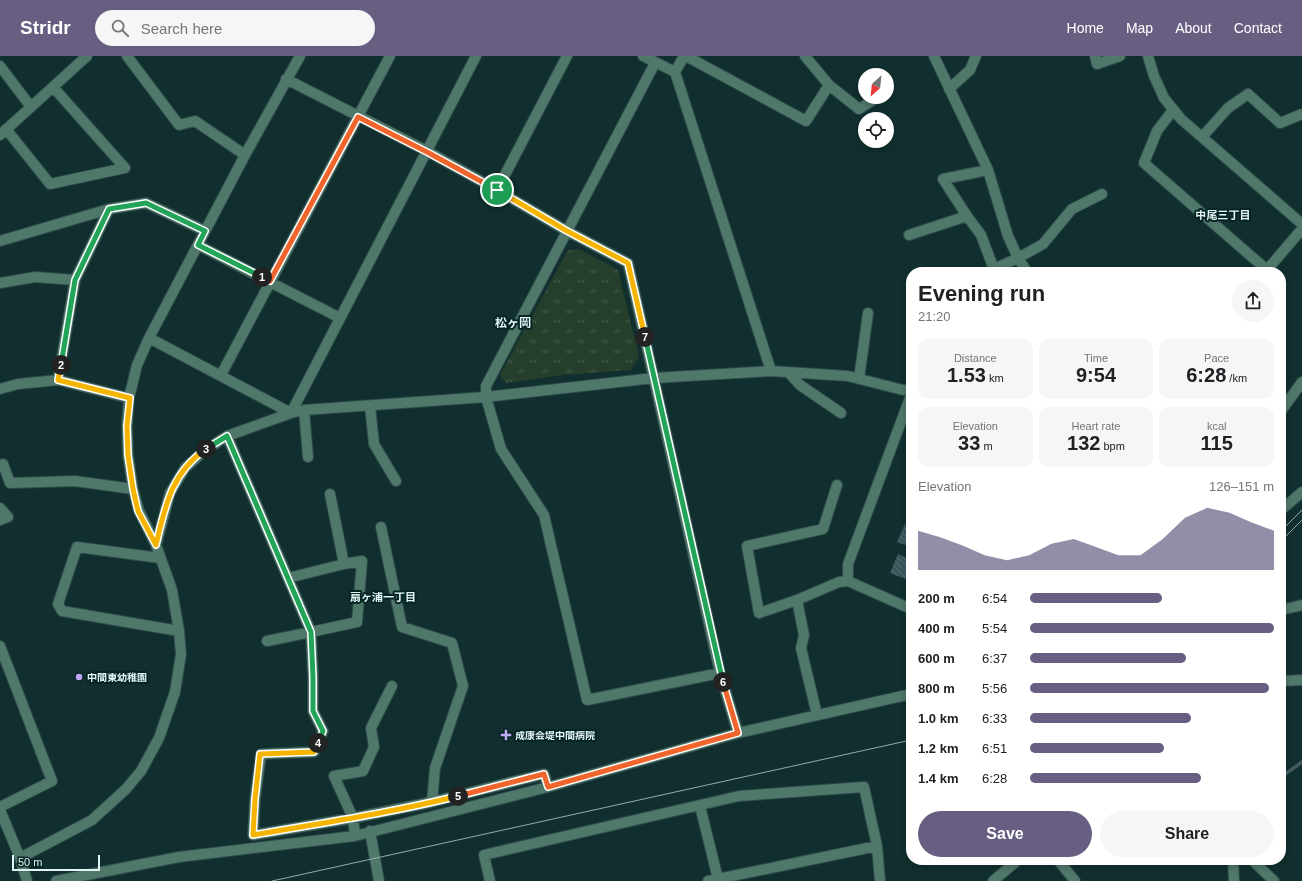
<!DOCTYPE html>
<meta charset="utf-8">
<style>
:root{--surface:#fff;--page:#f6f6f6;--text:#202124;--muted:#757577;--accent:#685e82}
body{margin:0;font-family:Helvetica,"Noto Sans JP",sans-serif;background:var(--page);color:var(--text);height:100vh;display:flex;flex-direction:column;font-size:15px;white-space:nowrap}
*{box-sizing:border-box;margin:0}
p{font-size:13px;color:var(--muted)}
.icon{flex:none;width:22px;height:22px;fill:none;stroke:currentColor;stroke-width:2;stroke-linecap:round;stroke-linejoin:round}
.map{position:relative;flex:1;overflow:hidden}
.drawer{position:absolute;left:906px;top:211px;width:380px;height:598px;display:flex;flex-direction:column;background:var(--surface);border-radius:16px;box-shadow:0 2px 6px #0003}
.drawer>*{flex:none}
.needle{width:26px;rotate:207deg}
.buttons{position:absolute;left:858px;top:12px;display:grid;gap:8px}
.buttons a{display:grid;place-items:center;width:36px;height:36px;border-radius:50%;background:var(--surface);box-shadow:0 2px 6px #0003;font-size:20px}
.scale{position:absolute;left:12px;bottom:10px;width:88px;box-sizing:border-box;padding-left:4px;border:2px solid #e3f5f4;border-top:0;font-size:11px;line-height:14px;white-space:nowrap;color:#e3f5f4;-webkit-text-stroke:3px #052524;paint-order:stroke}
.pin{position:absolute;display:grid;place-items:center;width:34px;height:34px;color:#fff;margin:-17px;border:2px solid #fff;border-radius:50%;box-shadow:0 1px 4px #0007}
.km{position:absolute;width:20px;height:20px;margin:-10px;border-radius:50%;background:#222;color:#fff;font-size:11px;line-height:20px;text-align:center}
.round{display:grid;place-items:center;flex:none;width:42px;height:42px;border-radius:21px;background:var(--page)}
.overview{display:flex;align-items:center;justify-content:space-between;height:68px;padding:0 12px}
h1{font-size:22px;font-weight:700;line-height:30px}
.figures{display:grid;grid-template-columns:repeat(3,1fr);gap:6px;height:68px;padding:4px 12px}
.figures div{display:grid;align-content:center;border-radius:10px;background:var(--page);text-align:center}
.figures b{font-size:20px;font-weight:700}
.figures small{font-size:11px;font-weight:400}
.figures p{font-size:11px}
.chart{height:112px;padding:8px 12px}
.chart p{display:flex;justify-content:space-between}
.chart svg{width:100%;height:72px;margin-top:4px;fill:var(--accent);opacity:.7}
.primary-button{display:flex;gap:8px;margin-top:auto;padding:8px 12px}
.primary-button a{flex:1;height:46px;border-radius:24px;background:var(--accent);color:#fff;font-size:16px;font-weight:700;line-height:46px;text-align:center}
.primary-button a+a{background:var(--page);color:var(--text)}
ul{padding:0 12px;list-style:none;font-size:13px}
li{display:grid;grid-template-columns:64px 48px 1fr;align-items:center;height:30px}
li i{height:10px;border-radius:5px;background:var(--accent)}
header{display:flex;align-items:center;gap:24px;box-sizing:border-box;height:56px;padding:0 20px;background:var(--accent);color:#fff}
header strong{font-size:19px}
nav{display:flex;gap:22px;margin-inline-start:auto;font-size:14px}
.search{width:280px;height:36px;background:var(--page);display:flex;align-items:center;gap:10px;box-sizing:border-box;padding:0 14px;border-radius:22px;color:var(--muted);font-size:15px}
.map>svg:first-child{display:block}
.grass{fill:url(#grass-tufts)}
.lines{fill:none;stroke-linecap:round;stroke-linejoin:round}
.stream{stroke:#445860;stroke-width:3.5}
.building{fill:url(#building-back-hatch)}
.minor-casing{stroke:#2e4b4a;stroke-width:12}
.minor{stroke:#4f776a;stroke-width:10}
.tram{stroke:#94abaa;stroke-width:1}
.split-1-casing{stroke:#fff;stroke-width:8}
.split-2-casing{stroke:#fff;stroke-width:8}
.split-3-casing{stroke:#fff;stroke-width:8}
.split-4-casing{stroke:#fff;stroke-width:8}
.split-5-casing{stroke:#fff;stroke-width:8}
.split-6-casing{stroke:#fff;stroke-width:8}
.split-7-casing{stroke:#fff;stroke-width:8}
.split-8-casing{stroke:#fff;stroke-width:8}
.split-1{stroke:#f0652b;stroke-width:5}
.split-2{stroke:#22a559;stroke-width:5}
.split-3{stroke:#f5b400;stroke-width:5}
.split-4{stroke:#22a559;stroke-width:5}
.split-5{stroke:#f5b400;stroke-width:5}
.split-6{stroke:#f0652b;stroke-width:5}
.split-7{stroke:#22a559;stroke-width:5}
.split-8{stroke:#f5b400;stroke-width:5}
.poi-dot{fill:#bfa9f4;stroke:#052524;stroke-width:1.5}
.labels{text-anchor:middle;dominant-baseline:central;stroke-width:4;stroke-linejoin:round;paint-order:stroke}
.poi-label{font-size:10px;font-weight:bold;fill:#e3f5f4;stroke:#052524;text-anchor:start}
.neighbourhood-label{font-size:11px;font-weight:bold;fill:#e3f5f4;stroke:#052524}
.quarter-label{font-size:12px;font-weight:bold;fill:#e3f5f4;stroke:#052524}
</style>
<header>
<strong>Stridr</strong>
<div class="search"><svg class="icon" aria-label="search" viewBox="0 0 24 24"><circle cx="10" cy="10" r="6"/><path d="M15 15l6 6"/></svg>Search here</div>
<nav><a>Home</a><a>Map</a><a>About</a><a>Contact</a></nav>
</header>
<div class="map">
<svg width="1302" height="825" viewBox="0 0 1302 825">
<defs>
<pattern id="grass-tufts" width="24" height="20" patternUnits="userSpaceOnUse"><rect width="24" height="20" fill="#263e2c"/><path d="M3 7l-1-3M5 7V3M7 7l1-3M15 17l-1-3M17 17v-4M19 17l1-3" fill="none" stroke="#455a4b"/></pattern>
<pattern id="building-back-hatch" width="6" height="6" patternUnits="userSpaceOnUse"><rect width="6" height="6" fill="#39565d"/><path d="M-1 5l2 2M0 0l6 6M5-1l2 2" fill="none" stroke="#566f75"/></pattern>
</defs>
<rect width="100%" height="100%" fill="#102f2e"/>
<path class="grass" d="M 579,193 L 618,214 L 639,300 L 631,314 L 563,319 L 506,327 L 500,319 L 568,194 Z"/>
<g class="lines">
<path class="stream" d="M 1281,721 L 1302,706"/>
</g>
<path class="building" d="M 905,468 L 911,470 L 911,491 L 897,486 Z
M 898,498 L 911,504 L 911,525 L 890,517 Z"/>
<g class="lines">
<g class="minor-casing">
<path id="minor" d="M 127,0 L 179,69 L 195,65 L 245,99
M 643,0 L 675,16 L 771,315
M 686,0 L 806,65 L 829,29 L 805,0
M 934,0 L 988,114 L 1008,180 L 1018,202 L 1027,216
M 1095,0 L 1097,8 L 1120,0
M 1148,0 L 1154,20 L 1164,42 L 1181,63 L 1302,168
M 655,7 L 486,330 L 486,341 L 501,393 L 544,459 L 587,644 L 720,617
M 0,10 L 31,51
M 675,16 L 684,0
M 286,23 L 427,95 L 497,134 L 567,175 L 628,207 L 720,617 L 738,677
M 829,29 L 859,53 L 878,41
M 949,33 L 970,14 L 976,0
M 1173,54 L 1157,75 L 1144,107 L 1267,214 L 1302,173
M 6,73 L 50,128 L 125,112 L 53,31
M 0,79 L 87,0
M 1202,81 L 1228,52 L 1248,38 L 1280,67 L 1302,58
M 988,114 L 943,123 L 967,160 L 981,179 L 995,216
M 497,134 L 567,0
M 909,179 L 967,160
M 0,185 L 109,153 L 146,147 L 205,175
M 198,189 L 340,262
M 994,213 L 1018,202 L 1043,188 L 1072,153 L 1102,138
M 0,227 L 35,221 L 75,224
M 149,282 L 291,357
M 789,317 L 800,329 L 841,357
M 221,319 L 390,0
M 859,323 L 868,257
M 58,324 L 75,224 L 109,153
M 0,333 L 18,328 L 58,324 L 129,342
M 370,350 L 374,388 L 396,425
M 304,354 L 308,401
M 1281,355 L 1302,326
M 291,357 L 476,0
M 227,380 L 311,576 L 357,566 L 362,505 L 344,508 L 288,522
M 0,409 L 3,408 L 10,427 L 75,425 L 133,433
M 837,429 L 823,473 L 747,490 L 759,557 L 797,544 L 839,526 L 848,525 L 911,553
M 330,438 L 344,508
M 0,452 L 8,461 L 0,464
M 1281,454 L 1302,436
M 381,471 L 402,571 L 452,587 L 463,630 L 435,712 L 432,746
M 156,489 L 170,437 L 185,412 L 204,395 L 227,380 L 291,357 L 304,354 L 486,341 L 654,322 L 771,315 L 848,320 L 903,334 L 911,334
M 160,502 L 77,491 L 58,548 L 62,555 L 179,575
M 848,525 L 848,508 L 911,339
M 797,544 L 804,579 L 801,592 L 817,659
M 1281,554 L 1302,549
M 267,585 L 311,576 L 313,621 L 313,655 L 323,675 L 314,696 L 261,698 L 255,743 L 253,779 L 353,762 L 432,746 L 544,718 L 548,731
M 0,590 L 52,725 L 0,751
M 1281,625 L 1302,624
M 700,750 L 718,823
M 0,754 L 20,802 L 27,825
M 370,775 L 379,825
M 355,780 L 353,762 L 334,720 L 363,715 L 374,691 L 371,672 L 392,630
M 20,802 L 92,764 L 126,733 L 141,715 L 159,682 L 175,636 L 181,598 L 179,575 L 172,534 L 156,489 L 139,455 L 133,433 L 128,399 L 127,370 L 129,342 L 137,309 L 149,282 L 245,99 L 300,0
M 1058,804 L 1075,825
M 1233,804 L 1234,825
M 1252,804 L 1274,825
M 56,825 L 179,801 L 355,780 L 548,731 L 738,677 L 911,638
M 490,825 L 484,799 L 739,740 L 864,731 L 877,790 L 880,825
M 708,825 L 877,790
M 993,825 L 1018,804"/>
</g>
<use href="#minor" class="minor"/>
<path class="tram" d="M 1281,475 L 1302,454
M 1281,485 L 1302,464
M 272,825 L 911,684"/>
</g>
<g class="lines">
<g class="split-1-casing">
<path id="split-1" d="M 262,221 L 270,225 L 358,61 L 427,96 L 497,134"/>
</g>
<g class="split-2-casing">
<path id="split-2" d="M 61,309 L 75,224 L 109,153 L 146,147 L 205,175 L 198,189 L 262,221"/>
</g>
<g class="split-3-casing">
<path id="split-3" d="M 61,309 L 58,324 L 130,342 L 127,370 L 128,399 L 133,433 L 138,455 L 156,489 C 165,451 171,417 206,393"/>
</g>
<g class="split-4-casing">
<path id="split-4" d="M 206,393 L 227,380 L 311,576 L 313,621 L 313,655 L 323,675 L 318,687"/>
</g>
<g class="split-5-casing">
<path id="split-5" d="M 318,687 L 314,696 L 260,698 L 255,743 L 253,779 C 322,767 390,757 458,740"/>
</g>
<g class="split-6-casing">
<path id="split-6" d="M 458,740 L 544,718 L 548,731 L 738,677 L 723,626"/>
</g>
<g class="split-7-casing">
<path id="split-7" d="M 645,281 L 723,626"/>
</g>
<g class="split-8-casing">
<path id="split-8" d="M 497,134 L 567,175 L 628,207 L 645,281"/>
</g>
<use href="#split-1" class="split-1"/>
<use href="#split-2" class="split-2"/>
<use href="#split-3" class="split-3"/>
<use href="#split-4" class="split-4"/>
<use href="#split-5" class="split-5"/>
<use href="#split-6" class="split-6"/>
<use href="#split-7" class="split-7"/>
<use href="#split-8" class="split-8"/>
</g>
<g class="poi-dot">
<circle cx="79" cy="621" r="4"/>
<path d="M504 673h4v4h4v4h-4v4h-4v-4h-4v-4h4z"/>
</g>
<g class="labels">
<g class="poi-label">
<text x="87" y="621">中間東幼稚園</text>
<text x="515" y="679">成康会堤中間病院</text>
</g>
<g class="neighbourhood-label">
<text x="1223" y="159">中尾三丁目</text>
<text x="383" y="541">扇ヶ浦一丁目</text>
</g>
<g class="quarter-label">
<text x="513" y="267">松ヶ岡</text>
</g>
</g>
</svg>
<div class="buttons">
<a><svg class="needle" viewBox="-14 -14 28 28"><path d="M0-13l5 13h-10z" fill="#e53935"/><path d="M0 13l5-13h-10z" fill="#757577"/></svg></a>
<a><svg class="icon" aria-label="locate" viewBox="0 0 24 24"><circle cx="12" cy="12" r="6"/><path d="M12 2v4M12 18v4M2 12h4M18 12h4"/></svg></a>
</div>
<div class="scale">50 m</div>
<div class="pin" style="left:497px;top:134px;background:#1e9e55"><svg class="icon" aria-label="arrive" viewBox="0 0 24 24"><path d="M6 21V4h12l-3 4 3 4H6"/></svg></div>
<b class="km" style="left:262px;top:221px">1</b>
<b class="km" style="left:61px;top:309px">2</b>
<b class="km" style="left:206px;top:393px">3</b>
<b class="km" style="left:318px;top:687px">4</b>
<b class="km" style="left:458px;top:740px">5</b>
<b class="km" style="left:723px;top:626px">6</b>
<b class="km" style="left:645px;top:281px">7</b>
<section class="drawer">
<div class="overview"><div><h1>Evening run</h1><p>21:20</p></div><a class="round"><svg class="icon" aria-label="share" viewBox="0 0 24 24"><path d="M12 15V3M7 8l5-5 5 5M5 13v7h14v-7"/></svg></a></div>
<div class="figures">
<div><p>Distance</p><b>1.53<small> km</small></b></div>
<div><p>Time</p><b>9:54</b></div>
<div><p>Pace</p><b>6:28<small> /km</small></b></div>
</div>
<div class="figures">
<div><p>Elevation</p><b>33<small> m</small></b></div>
<div><p>Heart rate</p><b>132<small> bpm</small></b></div>
<div><p>kcal</p><b>115</b></div>
</div>
<div class="chart"><p><span>Elevation</span>126–151 m</p>
<svg viewBox="0 0 160 44" preserveAspectRatio="none"><path d="M0 44V20L10 24L20 29L30 35L40 38L50 35L60 28L70 25L80 30L90 35L100 35L110 25L120 12L130 6L140 9L150 15L160 20V44z"/></svg>
</div>
<ul>
<li><b>200 m</b>6:54<i style="width:54%"></i></li>
<li><b>400 m</b>5:54<i style="width:100%"></i></li>
<li><b>600 m</b>6:37<i style="width:64%"></i></li>
<li><b>800 m</b>5:56<i style="width:98%"></i></li>
<li><b>1.0 km</b>6:33<i style="width:66%"></i></li>
<li><b>1.2 km</b>6:51<i style="width:55%"></i></li>
<li><b>1.4 km</b>6:28<i style="width:70%"></i></li>
</ul>
<div class="primary-button"><a>Save</a><a>Share</a></div>
</section>
</div>
